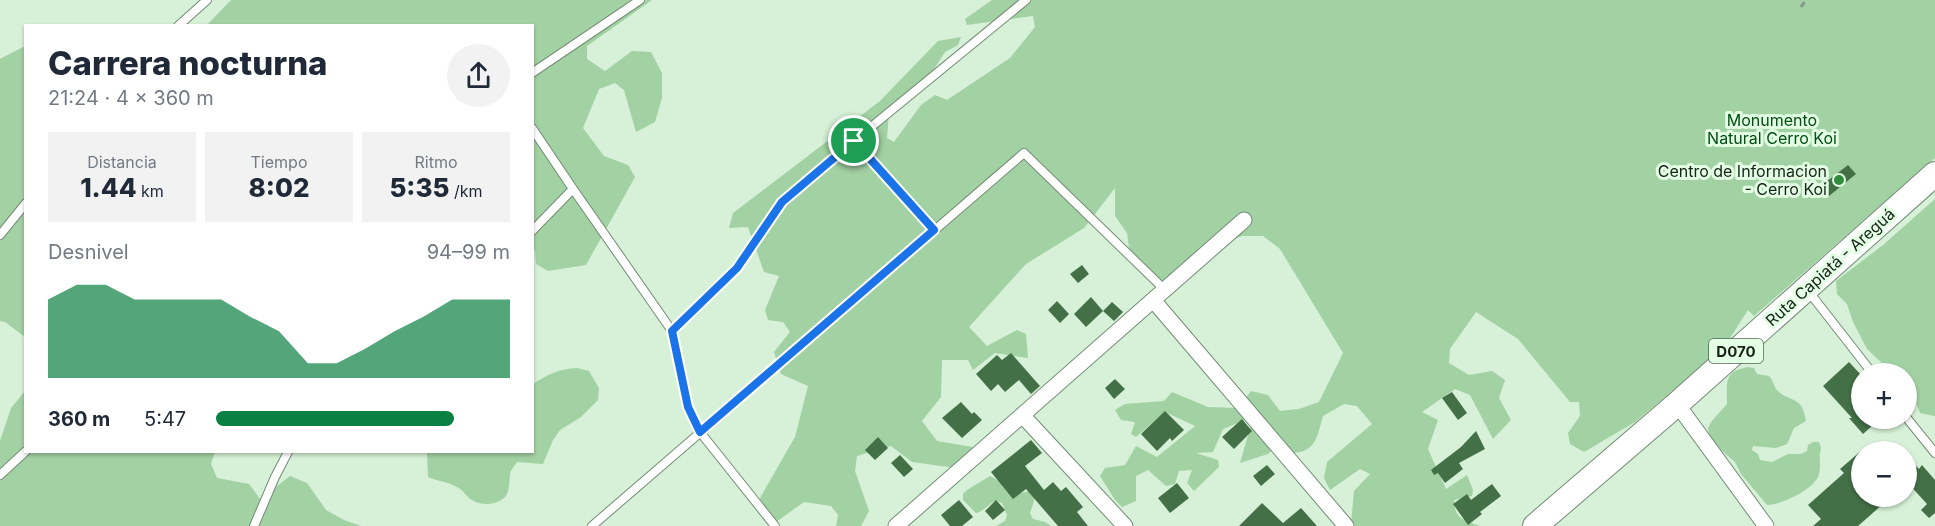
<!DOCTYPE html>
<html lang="es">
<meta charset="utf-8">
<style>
:root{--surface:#fff;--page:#f2f2f3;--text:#1f2937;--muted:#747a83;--accent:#0b8043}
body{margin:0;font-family:Inter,sans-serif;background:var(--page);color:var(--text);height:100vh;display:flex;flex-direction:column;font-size:22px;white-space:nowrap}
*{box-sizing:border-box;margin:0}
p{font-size:20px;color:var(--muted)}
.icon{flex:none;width:33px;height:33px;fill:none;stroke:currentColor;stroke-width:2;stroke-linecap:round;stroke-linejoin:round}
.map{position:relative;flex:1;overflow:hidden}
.side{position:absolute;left:24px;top:24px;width:510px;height:429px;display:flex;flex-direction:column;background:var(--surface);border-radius:0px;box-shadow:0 2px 4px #0004}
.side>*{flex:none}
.buttons{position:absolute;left:1851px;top:363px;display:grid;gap:12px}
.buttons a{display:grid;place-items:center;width:66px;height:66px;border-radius:50%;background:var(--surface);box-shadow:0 2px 4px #0004;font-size:30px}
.pin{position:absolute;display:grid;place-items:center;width:51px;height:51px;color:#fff;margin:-26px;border:3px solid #fff;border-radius:50%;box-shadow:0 2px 6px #0007}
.round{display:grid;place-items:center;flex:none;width:63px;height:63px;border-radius:32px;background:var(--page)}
.overview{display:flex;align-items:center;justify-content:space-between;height:102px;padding:0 24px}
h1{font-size:33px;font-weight:800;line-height:45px}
.figures{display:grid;grid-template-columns:repeat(3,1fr);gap:9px;height:102px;padding:6px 24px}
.figures div{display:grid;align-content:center;border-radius:0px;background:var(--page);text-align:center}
.figures b{font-size:26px;font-weight:800}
.figures small{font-size:16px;font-weight:400}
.figures p{font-size:16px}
.chart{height:168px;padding:12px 24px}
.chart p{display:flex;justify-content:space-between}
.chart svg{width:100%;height:108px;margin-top:6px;fill:var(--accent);opacity:.7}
ul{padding:0 24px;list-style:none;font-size:20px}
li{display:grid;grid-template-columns:96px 72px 1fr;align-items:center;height:45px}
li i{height:15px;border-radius:8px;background:var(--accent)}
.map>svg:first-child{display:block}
.green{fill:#a2d1a3}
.building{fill:#437046}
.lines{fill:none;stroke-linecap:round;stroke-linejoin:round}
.lane-casing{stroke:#738c74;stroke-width:10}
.street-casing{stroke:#738c74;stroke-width:17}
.primary-casing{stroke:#738c74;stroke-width:26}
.path{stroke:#849885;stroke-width:3;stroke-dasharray:6 3;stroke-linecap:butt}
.lane{stroke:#fff;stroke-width:8}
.street{stroke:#fff;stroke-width:15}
.primary{stroke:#fff;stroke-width:24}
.route-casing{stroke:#fff;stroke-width:12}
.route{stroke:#1a73e8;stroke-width:8}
.poi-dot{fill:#308b3b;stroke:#e3ffe4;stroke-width:2}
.labels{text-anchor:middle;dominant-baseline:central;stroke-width:6;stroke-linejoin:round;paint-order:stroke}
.shield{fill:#e3ffe4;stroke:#566557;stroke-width:1.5}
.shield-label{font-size:15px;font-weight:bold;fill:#19231a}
.park-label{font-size:16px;fill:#024e13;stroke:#e3ffe4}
.poi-label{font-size:16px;fill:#19231a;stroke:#e3ffe4;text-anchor:end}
.street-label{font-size:16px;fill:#19231a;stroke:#e3ffe4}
</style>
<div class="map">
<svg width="1935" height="526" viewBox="0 0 1935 526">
<rect width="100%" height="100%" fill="#d6f1d7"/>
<path class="green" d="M 231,0 L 652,0 L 587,46 L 587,59 L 605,71 L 632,51 L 651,52 L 662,73 L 662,98 L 655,122 L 636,132 L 624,90 L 615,83 L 599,89 L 583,128 L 604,156 L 628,165 L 635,177 L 586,265 L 548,271 L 536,264 L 535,250 L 533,251 L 532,26 L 206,26 Z
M 992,0 L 1935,0 L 1935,158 L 1754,316 L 1748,310 L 1723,349 L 1635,422 L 1584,452 L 1570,444 L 1568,433 L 1580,416 L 1579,402 L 1570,402 L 1518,339 L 1476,312 L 1450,349 L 1449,363 L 1469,375 L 1492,371 L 1505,380 L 1499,398 L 1511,420 L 1493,439 L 1470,395 L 1455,389 L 1422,412 L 1438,420 L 1428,449 L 1446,489 L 1467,475 L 1473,490 L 1472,496 L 1454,500 C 1454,519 1465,521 1480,526 L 1347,526 L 1351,523 L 1354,491 L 1370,474 L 1360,469 L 1330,490 L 1324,478 L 1327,462 L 1372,424 L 1357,406 L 1344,404 L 1323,416 C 1317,437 1316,453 1290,453 L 1281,441 L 1268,454 L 1240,463 L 1251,425 L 1245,420 L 1223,429 L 1213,452 L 1196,453 L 1218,460 L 1219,467 L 1194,491 L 1187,483 L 1192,470 L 1179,471 L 1175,484 L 1166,486 L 1148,470 L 1136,476 L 1136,501 L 1122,507 L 1115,500 L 1100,476 L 1105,468 L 1125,465 L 1136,446 L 1157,457 L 1195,426 L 1165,412 L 1136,437 L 1131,434 L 1135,422 L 1121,420 L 1115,410 L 1125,404 L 1164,401 L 1172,392 L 1208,407 L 1238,408 L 1251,391 L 1268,395 L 1280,411 L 1299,409 L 1319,402 L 1343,353 L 1280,249 L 1263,236 L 1242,236 L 1202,252 L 1181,265 L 1170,284 L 1155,284 L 1130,255 L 1127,233 L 1115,216 L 1115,188 L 1084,228 L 1026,264 L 969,327 L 987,346 L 1017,330 L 1026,334 L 1028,358 L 995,353 L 973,370 L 968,360 L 942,360 L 941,397 L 922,421 L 937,441 L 973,447 L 963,469 L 912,462 L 891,446 L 857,456 L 855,471 L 869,511 L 861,526 L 836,526 L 838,515 L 831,506 L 804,502 L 776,522 L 763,515 L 760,498 L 795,437 L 808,386 L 781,374 L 774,352 L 790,332 L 783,322 L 768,320 L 765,310 L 779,276 L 764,272 L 748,227 L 729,228 L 733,213 L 880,101 L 938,41 L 961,37 L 958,45 L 945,52 L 922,88 L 889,112 L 887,138 L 894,142 L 921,105 L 935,95 L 947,100 L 1010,58 L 1035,27 L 1033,16 L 967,25 L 965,19 Z
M 25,46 L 25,337 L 5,322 L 0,321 L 0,59 Z
M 1935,199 L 1935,416 L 1934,416 L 1920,413 L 1916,403 L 1907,401 L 1906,374 L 1890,373 L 1886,367 L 1867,349 L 1853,322 L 1847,304 L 1837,294 L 1836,281 L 1883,245 Z
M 1748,367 L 1754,368 L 1757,374 L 1769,376 C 1774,381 1774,389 1780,393 C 1796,403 1802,398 1806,421 L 1794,428 L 1787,444 L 1776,448 L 1753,446 L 1752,450 L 1758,454 L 1760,460 L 1772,462 L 1788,454 L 1801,454 L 1807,451 L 1808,445 L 1813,442 L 1819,442 L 1821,448 C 1818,458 1822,467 1818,477 C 1812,490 1781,505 1767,505 L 1741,474 L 1735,462 L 1721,450 L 1709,435 L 1708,428 L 1711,422 L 1727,404 C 1727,384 1723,371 1748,367 Z
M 577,368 L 589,371 L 599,388 L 598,400 L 581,417 L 560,430 L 553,440 L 543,464 L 517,462 C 515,466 511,469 510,474 C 509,481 510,491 505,497 C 496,506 478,506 469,498 C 464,493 462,489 455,486 C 446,481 439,482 428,477 L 427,452 L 532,452 L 533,384 C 548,374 559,369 577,368 Z
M 25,391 L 26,452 L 215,452 L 211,464 L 217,478 L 249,484 L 260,499 L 290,476 L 307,483 L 326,510 L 344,520 L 361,526 L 0,526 L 0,441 L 11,408 Z
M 990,476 L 1003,483 L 1017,494 L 1029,491 L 1034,495 L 1034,501 L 1030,513 L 1033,519 L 1045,522 L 1051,526 L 996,526 L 1005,521 L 1007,515 L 1002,503 L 996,501 C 988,504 984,511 976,513 L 963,500 L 963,494 L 967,490 Z"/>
<path class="building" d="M 1848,165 L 1856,174 L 1829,196 L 1821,186 Z
M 1082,265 L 1089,274 L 1078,283 L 1070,274 Z
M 1091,297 L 1103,311 L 1086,327 L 1074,314 Z
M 1057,301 L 1069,314 L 1060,323 L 1048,310 Z
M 1112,302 L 1123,312 L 1114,321 L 1103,311 Z
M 1011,353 L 1040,386 L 1031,394 L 1019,380 L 1005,392 L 998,384 L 991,391 L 976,374 L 997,355 L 1002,360 Z
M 1849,362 L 1862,376 L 1862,418 L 1881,418 L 1863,434 L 1849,418 L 1852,418 L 1823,386 Z
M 1115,379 L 1125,389 L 1114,399 L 1105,388 Z
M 1452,392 L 1467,413 L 1458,420 L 1442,398 Z
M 961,402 L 972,414 L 974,412 L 982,420 L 962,438 L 942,418 Z
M 1165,411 L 1184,430 L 1172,441 L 1170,438 L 1157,451 L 1141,434 Z
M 1242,419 L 1252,431 L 1234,449 L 1222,437 Z
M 1476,431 L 1485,449 L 1459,463 L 1463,469 L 1445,483 L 1438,473 L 1434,475 L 1431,470 L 1461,447 Z
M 878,437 L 888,448 L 875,460 L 865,450 Z
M 1031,440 L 1042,453 L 1025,466 L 1044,490 L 1053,482 L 1061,491 L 1066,487 L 1083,507 L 1077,512 L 1088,526 L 1058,526 L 1026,489 L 1013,499 L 991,472 Z
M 1862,450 L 1862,496 L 1877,496 L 1883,504 L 1858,526 L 1813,526 L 1821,519 L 1808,505 L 1844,473 L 1840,469 Z
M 900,455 L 913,469 L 904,477 L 891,463 Z
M 1906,455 L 1919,469 L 1922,465 L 1935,480 L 1935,513 L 1929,518 L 1921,510 L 1927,504 L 1906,481 Z
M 1267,465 L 1275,474 L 1261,486 L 1253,476 Z
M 1177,483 L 1189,498 L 1170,513 L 1158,498 Z
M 1492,484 L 1501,496 L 1480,512 L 1482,514 L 1468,525 L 1453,504 L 1467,494 L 1471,500 Z
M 959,500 L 973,517 L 962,526 L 950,526 L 941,515 Z
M 996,500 L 1005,510 L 993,520 L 985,511 Z
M 1262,503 L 1283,523 L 1301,508 L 1317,526 L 1239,526 Z"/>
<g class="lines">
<g class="lane-casing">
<path id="lane" d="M 178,26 L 207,0
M 532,73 L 640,0
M 532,128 L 573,189 L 672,331 L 688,407 L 700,432 L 775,526
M 854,141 L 934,230
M 532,231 L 573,189
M 0,235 L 26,203
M 1809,292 L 1873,374
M 672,331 L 737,268 L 782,202 L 854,141 L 1026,0
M 1906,417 L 1935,453
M 0,475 L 26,451
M 254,526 L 275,477 L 288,452
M 592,526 L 1024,153 L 1165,290"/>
</g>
<g class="street-casing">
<path id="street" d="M 1153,300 L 1346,526
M 1677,404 L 1766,526
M 1022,415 L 1125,526
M 896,526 L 1244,220"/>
</g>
<g class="primary-casing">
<path id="primary" d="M 1535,526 L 1677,404 L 1935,174"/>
</g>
<path class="path" d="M 1801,7 L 1806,0"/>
<use href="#lane" class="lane"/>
<use href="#street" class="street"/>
<use href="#primary" class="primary"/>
</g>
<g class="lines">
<g class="route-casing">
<path id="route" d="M 854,141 L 934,230 L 700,432 L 688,407 L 672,331 L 737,268 L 782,202 Z"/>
</g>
<use href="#route" class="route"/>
</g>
<circle class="poi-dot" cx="1839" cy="180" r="6"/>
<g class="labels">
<rect class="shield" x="1709" y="339" width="54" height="24" rx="4.5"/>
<g class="shield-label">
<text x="1736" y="351">D070</text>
</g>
<g class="park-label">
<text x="1772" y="120">Monumento<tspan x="1772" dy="18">Natural Cerro Koi</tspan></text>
</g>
<g class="poi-label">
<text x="1827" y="171">Centro de Informacion<tspan x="1827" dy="18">- Cerro Koi</tspan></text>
</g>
<g class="street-label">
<text transform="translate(1830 267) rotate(-42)">Ruta Capiatá - Areguá</text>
</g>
</g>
</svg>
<div class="buttons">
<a>+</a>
<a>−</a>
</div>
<div class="pin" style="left:854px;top:141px;background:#1e9e55"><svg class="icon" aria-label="arrive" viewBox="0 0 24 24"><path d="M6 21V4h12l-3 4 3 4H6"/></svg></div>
<section class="side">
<div class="overview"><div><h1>Carrera nocturna</h1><p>21:24 · 4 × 360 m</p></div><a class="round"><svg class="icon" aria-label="share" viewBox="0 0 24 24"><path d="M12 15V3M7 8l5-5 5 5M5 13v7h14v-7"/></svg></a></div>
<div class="figures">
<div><p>Distancia</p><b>1.44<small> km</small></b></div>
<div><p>Tiempo</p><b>8:02</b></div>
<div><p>Ritmo</p><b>5:35<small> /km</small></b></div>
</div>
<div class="chart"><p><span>Desnivel</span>94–99 m</p>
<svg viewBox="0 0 160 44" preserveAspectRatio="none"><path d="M0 44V12L10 6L20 6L30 12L40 12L50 12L60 12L70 19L80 25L90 38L100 38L110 32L120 25L130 19L140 12L150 12L160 12V44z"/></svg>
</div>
<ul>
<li><b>360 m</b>5:47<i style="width:81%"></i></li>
</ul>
</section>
</div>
